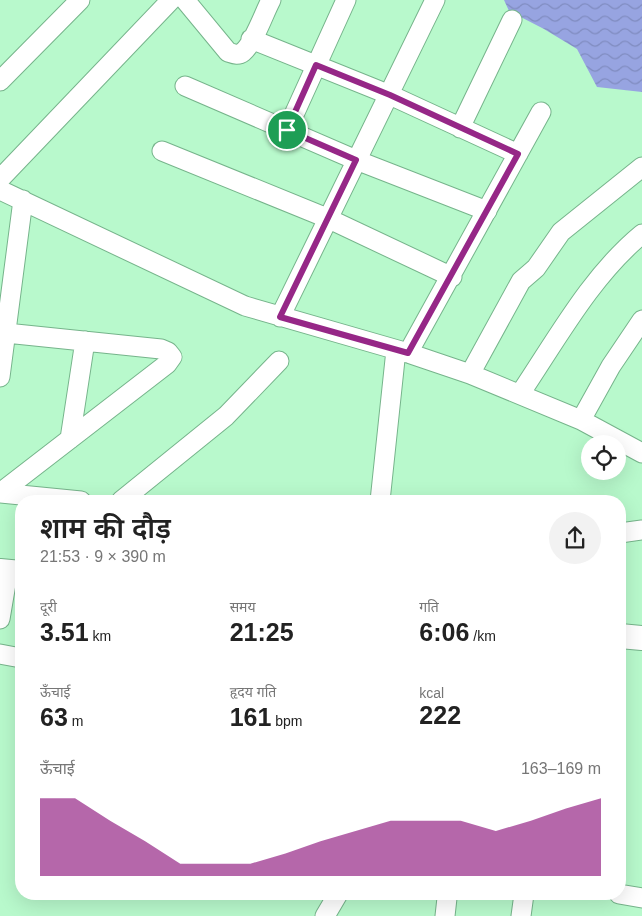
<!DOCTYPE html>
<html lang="hi">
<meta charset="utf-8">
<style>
:root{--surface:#fff;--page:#f2f2f2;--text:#222;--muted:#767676;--accent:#962787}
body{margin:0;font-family:Helvetica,"Noto Sans Devanagari",sans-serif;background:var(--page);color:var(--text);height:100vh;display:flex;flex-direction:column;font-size:19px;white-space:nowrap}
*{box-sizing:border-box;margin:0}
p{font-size:16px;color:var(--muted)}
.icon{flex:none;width:28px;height:28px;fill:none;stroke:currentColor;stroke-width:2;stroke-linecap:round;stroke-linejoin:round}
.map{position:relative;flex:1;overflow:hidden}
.panel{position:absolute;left:15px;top:495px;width:611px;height:405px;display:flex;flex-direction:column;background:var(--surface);border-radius:20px;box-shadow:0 5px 20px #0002}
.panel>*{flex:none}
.fabs{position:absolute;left:581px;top:435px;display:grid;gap:10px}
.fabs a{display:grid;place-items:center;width:45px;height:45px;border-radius:50%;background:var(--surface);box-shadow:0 5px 20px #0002;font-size:25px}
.pin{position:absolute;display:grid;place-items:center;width:42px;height:42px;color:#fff;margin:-21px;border:2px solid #fff;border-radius:50%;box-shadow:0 1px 5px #0007}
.round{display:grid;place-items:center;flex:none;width:52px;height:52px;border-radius:26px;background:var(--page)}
.head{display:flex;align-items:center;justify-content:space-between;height:85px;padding:0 25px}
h1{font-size:28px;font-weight:600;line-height:38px}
.stats{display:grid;grid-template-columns:repeat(3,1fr);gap:8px;height:85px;padding:5px 25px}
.stats div{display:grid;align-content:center}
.stats b{font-size:25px;font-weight:600}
.stats small{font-size:14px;font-weight:400}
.stats p{font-size:14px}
.chart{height:140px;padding:10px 25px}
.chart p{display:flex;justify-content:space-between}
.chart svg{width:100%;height:90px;margin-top:5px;fill:var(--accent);opacity:.7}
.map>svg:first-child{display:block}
.water{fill:url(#water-waves)}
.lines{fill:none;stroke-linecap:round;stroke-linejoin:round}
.minor-casing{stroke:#76b48b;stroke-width:21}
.major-casing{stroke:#76b48b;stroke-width:26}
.minor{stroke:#fff;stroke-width:19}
.major{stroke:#fff;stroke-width:24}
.route-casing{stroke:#fff;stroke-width:10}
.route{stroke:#962787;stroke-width:6}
</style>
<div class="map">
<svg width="642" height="916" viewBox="0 0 642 916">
<defs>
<pattern id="water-waves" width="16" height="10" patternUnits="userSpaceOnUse" patternTransform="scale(1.25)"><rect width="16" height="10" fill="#97a4e1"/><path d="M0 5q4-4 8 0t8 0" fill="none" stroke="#808cc0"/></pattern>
</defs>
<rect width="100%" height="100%" fill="#b8f9cc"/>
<path class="water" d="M 504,0 L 642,0 L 642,92 L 597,87 L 577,49 L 544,29 L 509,11 Z"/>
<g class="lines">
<g class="minor-casing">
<path id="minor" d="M 185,0 L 228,52 C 234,54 238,56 243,52 C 254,43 264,13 271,0
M 251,39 L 390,95 L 518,154
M 0,81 L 80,0
M 185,86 L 356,160 L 487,211
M 460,128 L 512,20
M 287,130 L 346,0
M 162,151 L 327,218 L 452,277
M 0,179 L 171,0
M 0,190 L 245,306 L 408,353 L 470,374 L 581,420 L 642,453
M 280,317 L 435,0
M 408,353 L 541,112
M 470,374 L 521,281 L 536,268 L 561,232 L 642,167
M 0,377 L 23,200
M 520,394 C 557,339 591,276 642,234
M 581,420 L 611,366 L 642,320
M 70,439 L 85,341
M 0,493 L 167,364 L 172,357 L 168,352 L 161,349 L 6,333
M 0,493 L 81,501
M 121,501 L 226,416 L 279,361
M 380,501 L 396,350
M 620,533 L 642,530
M 0,619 L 8,572
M 0,654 L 21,658
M 619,894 L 642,898
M 325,916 L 338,894
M 445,916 L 447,898
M 521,916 L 524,894"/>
</g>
<g class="major-casing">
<path id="major" d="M 0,571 L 21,573
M 620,636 L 642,638"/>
</g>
<use href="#minor" class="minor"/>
<use href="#major" class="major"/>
</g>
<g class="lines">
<g class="route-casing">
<path id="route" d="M 316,65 L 390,95 L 518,154 L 408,353 L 280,317 L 356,160 L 287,130 Z"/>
</g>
<use href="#route" class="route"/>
</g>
</svg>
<div class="fabs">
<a><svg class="icon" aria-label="locate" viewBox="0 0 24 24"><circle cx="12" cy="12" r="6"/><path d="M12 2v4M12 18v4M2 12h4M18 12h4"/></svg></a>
</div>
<div class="pin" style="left:287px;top:130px;background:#1e9e55"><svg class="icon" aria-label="arrive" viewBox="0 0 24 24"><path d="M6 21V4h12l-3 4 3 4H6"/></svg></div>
<section class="panel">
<div class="head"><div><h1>शाम की दौड़</h1><p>21:53 · 9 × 390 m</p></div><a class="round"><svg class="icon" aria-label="share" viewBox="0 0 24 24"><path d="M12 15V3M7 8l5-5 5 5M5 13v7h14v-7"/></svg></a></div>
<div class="stats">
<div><p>दूरी</p><b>3.51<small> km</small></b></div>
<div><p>समय</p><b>21:25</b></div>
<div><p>गति</p><b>6:06<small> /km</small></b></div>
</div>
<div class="stats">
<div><p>ऊँचाई</p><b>63<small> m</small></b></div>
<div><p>हृदय गति</p><b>161<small> bpm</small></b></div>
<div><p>kcal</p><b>222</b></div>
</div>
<div class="chart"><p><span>ऊँचाई</span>163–169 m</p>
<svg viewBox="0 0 160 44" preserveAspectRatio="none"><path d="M0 44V6L10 6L20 17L30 27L40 38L50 38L60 38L70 33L80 27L90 22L100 17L110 17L120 17L130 22L140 17L150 11L160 6V44z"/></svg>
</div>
</section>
</div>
